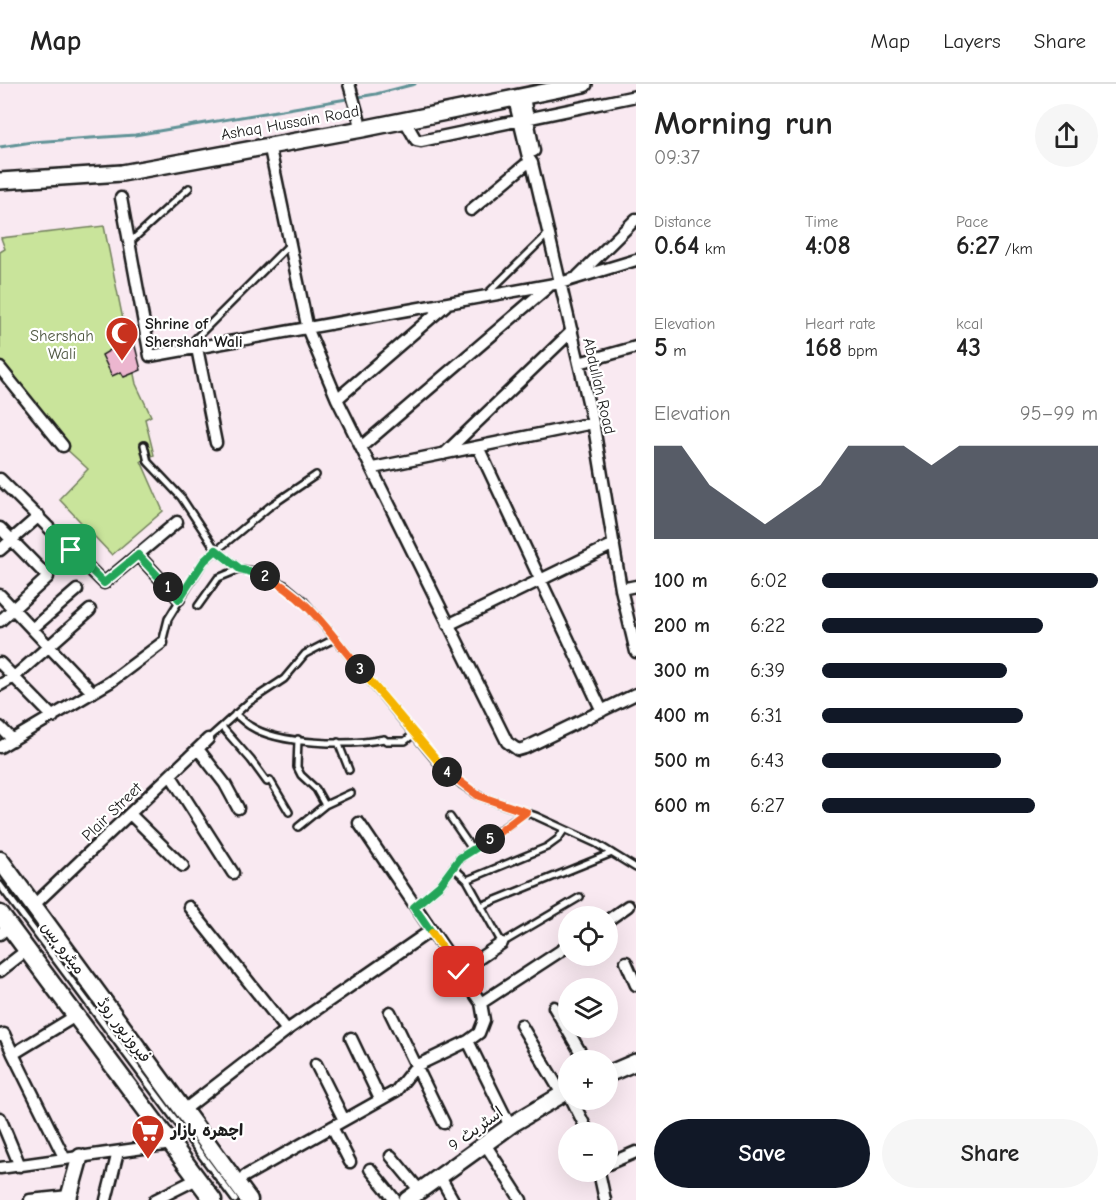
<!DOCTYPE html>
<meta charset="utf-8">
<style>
:root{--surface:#fff;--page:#f6f6f6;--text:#222;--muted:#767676;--line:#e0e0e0;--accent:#111827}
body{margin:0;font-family:"Comic Neue","Playpen Sans Arabic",sans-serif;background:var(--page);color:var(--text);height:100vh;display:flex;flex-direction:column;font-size:22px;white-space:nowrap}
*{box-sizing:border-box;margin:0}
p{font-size:20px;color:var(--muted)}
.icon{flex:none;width:33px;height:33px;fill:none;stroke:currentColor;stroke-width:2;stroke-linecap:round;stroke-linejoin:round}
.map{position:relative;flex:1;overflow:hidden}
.details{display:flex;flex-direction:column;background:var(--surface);width:480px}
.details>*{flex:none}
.controls{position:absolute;left:558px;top:822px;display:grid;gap:12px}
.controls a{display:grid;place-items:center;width:60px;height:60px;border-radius:50%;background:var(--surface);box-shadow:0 6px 24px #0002;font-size:30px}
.pin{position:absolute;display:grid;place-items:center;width:51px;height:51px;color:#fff;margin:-26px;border-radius:12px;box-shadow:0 3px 9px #0006}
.km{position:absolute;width:30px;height:30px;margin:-15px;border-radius:50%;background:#222;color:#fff;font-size:16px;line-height:30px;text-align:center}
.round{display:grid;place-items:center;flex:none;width:63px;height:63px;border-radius:32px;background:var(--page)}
.summary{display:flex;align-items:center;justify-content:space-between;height:102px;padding:0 18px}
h1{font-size:33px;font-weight:600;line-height:45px}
.stats{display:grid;grid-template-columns:repeat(3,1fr);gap:9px;height:102px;padding:6px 18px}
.stats div{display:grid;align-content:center}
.stats b{font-size:26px;font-weight:600}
.stats small{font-size:16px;font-weight:400}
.stats p{font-size:16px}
.chart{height:168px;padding:12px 18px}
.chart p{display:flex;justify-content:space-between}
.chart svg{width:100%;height:108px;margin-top:6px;fill:var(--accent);opacity:.7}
.cta{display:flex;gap:12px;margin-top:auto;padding:12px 18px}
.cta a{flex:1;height:69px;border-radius:36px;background:var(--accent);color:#fff;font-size:24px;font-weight:600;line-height:69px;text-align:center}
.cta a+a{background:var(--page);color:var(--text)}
ul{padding:0 18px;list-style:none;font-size:20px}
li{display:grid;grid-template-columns:96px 72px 1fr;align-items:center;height:45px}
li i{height:15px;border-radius:8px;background:var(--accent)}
header{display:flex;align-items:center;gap:36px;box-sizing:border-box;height:84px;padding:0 30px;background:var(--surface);border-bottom:2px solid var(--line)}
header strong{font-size:28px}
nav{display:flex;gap:33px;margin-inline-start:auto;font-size:21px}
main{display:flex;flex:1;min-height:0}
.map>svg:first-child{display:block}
.green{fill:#c9e49b;stroke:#72805c;stroke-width:1.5}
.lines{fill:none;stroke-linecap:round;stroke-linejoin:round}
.stream{stroke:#619296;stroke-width:3}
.building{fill:#ecb6cf;stroke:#1c1c1c;stroke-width:1.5}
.lane-casing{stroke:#1c1c1c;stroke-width:10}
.street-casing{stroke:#1c1c1c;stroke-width:15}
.secondary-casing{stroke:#1c1c1c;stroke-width:20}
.primary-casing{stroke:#1c1c1c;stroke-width:21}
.lane{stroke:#fff;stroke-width:5}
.street{stroke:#fff;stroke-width:10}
.secondary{stroke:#fff;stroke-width:15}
.primary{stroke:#fff;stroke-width:16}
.split-1-casing{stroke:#fff;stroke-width:12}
.split-2-casing{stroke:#fff;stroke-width:12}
.split-3-casing{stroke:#fff;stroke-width:12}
.split-4-casing{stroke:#fff;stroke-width:12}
.split-5-casing{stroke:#fff;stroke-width:12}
.split-6-casing{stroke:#fff;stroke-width:12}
.split-7-casing{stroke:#fff;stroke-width:12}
.split-1{stroke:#22a559;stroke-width:8}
.split-2{stroke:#22a559;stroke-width:8}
.split-3{stroke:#f0652b;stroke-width:8}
.split-4{stroke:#f5b400;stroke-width:8}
.split-5{stroke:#f0652b;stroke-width:8}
.split-6{stroke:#22a559;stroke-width:8}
.split-7{stroke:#f5b400;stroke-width:8}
.labels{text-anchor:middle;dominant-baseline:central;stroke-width:4.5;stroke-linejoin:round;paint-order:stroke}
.street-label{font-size:16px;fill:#1c1c1c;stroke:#fff}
.poi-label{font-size:16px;font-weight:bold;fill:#1c1c1c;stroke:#fff;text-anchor:start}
.park-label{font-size:16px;fill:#505842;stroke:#fff}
</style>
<header>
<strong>Map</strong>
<nav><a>Map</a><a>Layers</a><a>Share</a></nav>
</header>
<main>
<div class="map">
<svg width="636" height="1116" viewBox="0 0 636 1116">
<rect width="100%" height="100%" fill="#f9e9f1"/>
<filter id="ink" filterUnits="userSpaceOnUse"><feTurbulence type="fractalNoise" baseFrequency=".0167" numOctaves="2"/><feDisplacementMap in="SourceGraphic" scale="12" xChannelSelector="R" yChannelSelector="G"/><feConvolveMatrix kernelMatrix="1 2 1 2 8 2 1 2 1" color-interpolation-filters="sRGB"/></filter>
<g filter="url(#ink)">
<path class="green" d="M 104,142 L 136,300 L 151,332 L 145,335 L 154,371 L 141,377 L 163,427 L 112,471 L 59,415 L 88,385 L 63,362 L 0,284 L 0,168 L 5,165 L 1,154 Z"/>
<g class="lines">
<path class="stream" d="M 0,63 L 32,58 L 135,51 L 376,10 L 415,0"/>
</g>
<path class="building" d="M 134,258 L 141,286 L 124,293 L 121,288 L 112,292 L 102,271 L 117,262 Z"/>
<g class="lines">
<g class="lane-casing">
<path id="lane" d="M 130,158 L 189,104
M 487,210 L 549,149
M 187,263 L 289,161
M 144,361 L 148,378 L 181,413 L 216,466 L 240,485 L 254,487 L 285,501 L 303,516 L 441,683 L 461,700 L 479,712 L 536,732 L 597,760 L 636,784
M 198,522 L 218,494 L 240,485
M 162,559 L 168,535 L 204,477 L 269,423 L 316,391
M 235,630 C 240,634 245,639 250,642 C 279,661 351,662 384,655 L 386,657 L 405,657 L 414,650
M 222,643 L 251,676 L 267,698 L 270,696 L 289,728
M 208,655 L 249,618 L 284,595 L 305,570 L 334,555
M 298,655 L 297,683 L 301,691 L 316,705 L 325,721 L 351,709
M 338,658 L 349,686
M 450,733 L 472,765
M 298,743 L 325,721
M 453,783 L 467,796 L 502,859 L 580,813
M 467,796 L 547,763 L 558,755 L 564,746
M 0,801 L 235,1116
M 481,822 L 612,769
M 414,823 L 440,801 L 460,774 L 526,728"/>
</g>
<g class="street-casing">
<path id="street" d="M 349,0 L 362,45
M 524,13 L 534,67
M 514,15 L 528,73 L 532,79 L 594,343 L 621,505 L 636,568
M 405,37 L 416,56 L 421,57 L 636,12
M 269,60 L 308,246 L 337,315 L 507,658 L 518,666 L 525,664 L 636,610
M 121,114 L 150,272 L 560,199 L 636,176
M 471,126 L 525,81 L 532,79
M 578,192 L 636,135
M 197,264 L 216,359
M 579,279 L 636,263
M 0,284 L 63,362
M 337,315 L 446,221
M 361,363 L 548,203
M 478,363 L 602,627
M 444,370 L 572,247
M 373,384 L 593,339
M 0,395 L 104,499 L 177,438
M 0,444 L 48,493 L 0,537
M 0,466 L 39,432
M 138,471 L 179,515
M 621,505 L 636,502
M 0,511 L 92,608
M 448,541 L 614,460
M 32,545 L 77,506
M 0,579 L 53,633
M 0,601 L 14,593 L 90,526
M 0,643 L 13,656
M 0,663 L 110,598 L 162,559
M 198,665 L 225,700 L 238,724
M 171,692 L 233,789
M 131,731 L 183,782
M 34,821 L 208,655
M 189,823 L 287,946
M 608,836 L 628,822
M 0,850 L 9,842
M 626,878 L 636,901
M 0,887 L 27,866
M 459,888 L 502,859
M 481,919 L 568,862
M 554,923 L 585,976
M 390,928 L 444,1039
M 521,941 L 562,1010
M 0,951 L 4,950 L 13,970
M 351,954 L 380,1015
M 468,957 L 510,1042
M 316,980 L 344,1036
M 572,1016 L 588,1048
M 184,1026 L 287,946 L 430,847
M 0,1034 L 20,1082
M 332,1043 L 350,1078
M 485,1060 L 521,1116
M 391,1072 L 420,1107
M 65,1075 L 13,970 L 77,931
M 608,1080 L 636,1068
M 0,1084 L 172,1060
M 370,1085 L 395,1116
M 599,1088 L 605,1116
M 245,1092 L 396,1007 L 416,982 L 468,957 L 479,949 L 484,936 L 481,919 L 359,739
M 440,1093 L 453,1116
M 30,1116 L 69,1112
M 106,1116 L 118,1068
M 155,1116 L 197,1095"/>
</g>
<g class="secondary-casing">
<path id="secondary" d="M 0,97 L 122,89 L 362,45 L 584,0
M 608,990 L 636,978
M 68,1116 L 80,1073
M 407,1116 L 514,1039 L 568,1007"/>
</g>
<g class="primary-casing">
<path id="primary" d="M 0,776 L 249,1116
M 0,830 L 213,1116"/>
</g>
<use href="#lane" class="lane"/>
<use href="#street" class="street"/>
<use href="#secondary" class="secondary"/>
<use href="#primary" class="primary"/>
</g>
</g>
<g class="lines" filter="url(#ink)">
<g class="split-1-casing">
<path id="split-1" d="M 71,466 L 104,499 L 138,471 L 168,503"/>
</g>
<g class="split-2-casing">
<path id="split-2" d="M 168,503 L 179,515 L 204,477 L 216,466 L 240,485 L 265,492"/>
</g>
<g class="split-3-casing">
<path id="split-3" d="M 265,492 C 306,511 331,551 360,585"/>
</g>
<g class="split-4-casing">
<path id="split-4" d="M 360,585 L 447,688"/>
</g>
<g class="split-5-casing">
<path id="split-5" d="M 447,688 L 479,712 L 526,728 L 490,755"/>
</g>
<g class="split-6-casing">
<path id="split-6" d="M 432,849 L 414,823 L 440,801 L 460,774 L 490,755"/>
</g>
<g class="split-7-casing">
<path id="split-7" d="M 432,849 L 459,888"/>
</g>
<use href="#split-1" class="split-1"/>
<use href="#split-2" class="split-2"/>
<use href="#split-3" class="split-3"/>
<use href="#split-4" class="split-4"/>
<use href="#split-5" class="split-5"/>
<use href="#split-6" class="split-6"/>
<use href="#split-7" class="split-7"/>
</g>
<defs>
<g id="mosque-pin" transform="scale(1.725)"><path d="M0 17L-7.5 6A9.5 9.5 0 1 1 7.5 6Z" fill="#c8321e" stroke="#fff"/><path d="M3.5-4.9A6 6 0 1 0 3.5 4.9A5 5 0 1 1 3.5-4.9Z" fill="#fff"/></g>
<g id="supermarket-pin" transform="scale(1.725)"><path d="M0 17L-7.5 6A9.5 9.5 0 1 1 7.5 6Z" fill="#c8321e" stroke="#fff"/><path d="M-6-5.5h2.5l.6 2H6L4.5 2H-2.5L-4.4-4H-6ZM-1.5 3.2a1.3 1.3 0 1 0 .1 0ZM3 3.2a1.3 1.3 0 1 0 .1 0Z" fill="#fff"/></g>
</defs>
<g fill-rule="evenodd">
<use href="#mosque-pin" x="122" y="249"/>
<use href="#supermarket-pin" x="148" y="1047"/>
</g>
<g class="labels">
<g class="street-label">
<text transform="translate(290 39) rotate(-10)">Ashaq Hussain Road</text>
<text transform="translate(599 302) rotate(77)">Abdullah Road</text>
<text transform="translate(112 728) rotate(-44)">Plair Street</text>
<text transform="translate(63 864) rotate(53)">میٹرو بس</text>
<text transform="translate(124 946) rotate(53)">فیروزپور روڈ</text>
<text transform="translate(476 1045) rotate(-36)">اسٹریٹ 9</text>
</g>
<g class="poi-label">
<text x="145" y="240">Shrine of<tspan x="145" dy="18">Shershah Wali</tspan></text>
<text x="171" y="1047">اچھرہ بازار</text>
</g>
<g class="park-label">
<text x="62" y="252">Shershah<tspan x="62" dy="18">Wali</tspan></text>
</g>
</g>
</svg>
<div class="controls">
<a><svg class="icon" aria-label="locate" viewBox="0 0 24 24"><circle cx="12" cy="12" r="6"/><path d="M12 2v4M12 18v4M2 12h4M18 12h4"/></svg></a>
<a><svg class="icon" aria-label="layers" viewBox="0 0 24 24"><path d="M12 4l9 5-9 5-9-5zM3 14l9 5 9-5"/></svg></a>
<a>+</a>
<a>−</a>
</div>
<div class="pin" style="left:71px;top:466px;background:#1e9e55"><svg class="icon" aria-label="arrive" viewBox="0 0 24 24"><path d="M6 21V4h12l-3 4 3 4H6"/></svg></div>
<div class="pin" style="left:459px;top:888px;background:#d93025"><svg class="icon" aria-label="check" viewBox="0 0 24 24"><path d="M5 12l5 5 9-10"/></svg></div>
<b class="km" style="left:168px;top:503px">1</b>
<b class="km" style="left:265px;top:492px">2</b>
<b class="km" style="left:360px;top:585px">3</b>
<b class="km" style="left:447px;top:688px">4</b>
<b class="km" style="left:490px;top:755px">5</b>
</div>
<section class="details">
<div class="summary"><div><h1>Morning run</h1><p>09:37</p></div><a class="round"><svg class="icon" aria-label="share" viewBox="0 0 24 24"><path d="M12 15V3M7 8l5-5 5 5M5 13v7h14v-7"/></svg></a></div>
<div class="stats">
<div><p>Distance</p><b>0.64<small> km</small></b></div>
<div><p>Time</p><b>4:08</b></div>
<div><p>Pace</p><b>6:27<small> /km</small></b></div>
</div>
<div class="stats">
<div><p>Elevation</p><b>5<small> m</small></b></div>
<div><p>Heart rate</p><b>168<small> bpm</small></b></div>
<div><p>kcal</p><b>43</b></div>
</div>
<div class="chart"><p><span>Elevation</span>95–99 m</p>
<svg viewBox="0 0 160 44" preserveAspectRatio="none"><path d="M0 44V6L10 6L20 22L30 30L40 38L50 30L60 22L70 6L80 6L90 6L100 14L110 6L120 6L130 6L140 6L150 6L160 6V44z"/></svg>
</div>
<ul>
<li><b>100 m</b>6:02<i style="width:100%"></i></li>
<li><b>200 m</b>6:22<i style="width:80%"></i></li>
<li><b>300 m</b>6:39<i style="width:67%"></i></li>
<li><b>400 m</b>6:31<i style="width:73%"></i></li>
<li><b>500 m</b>6:43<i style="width:65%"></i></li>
<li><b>600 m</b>6:27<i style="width:77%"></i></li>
</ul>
<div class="cta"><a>Save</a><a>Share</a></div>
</section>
</main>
